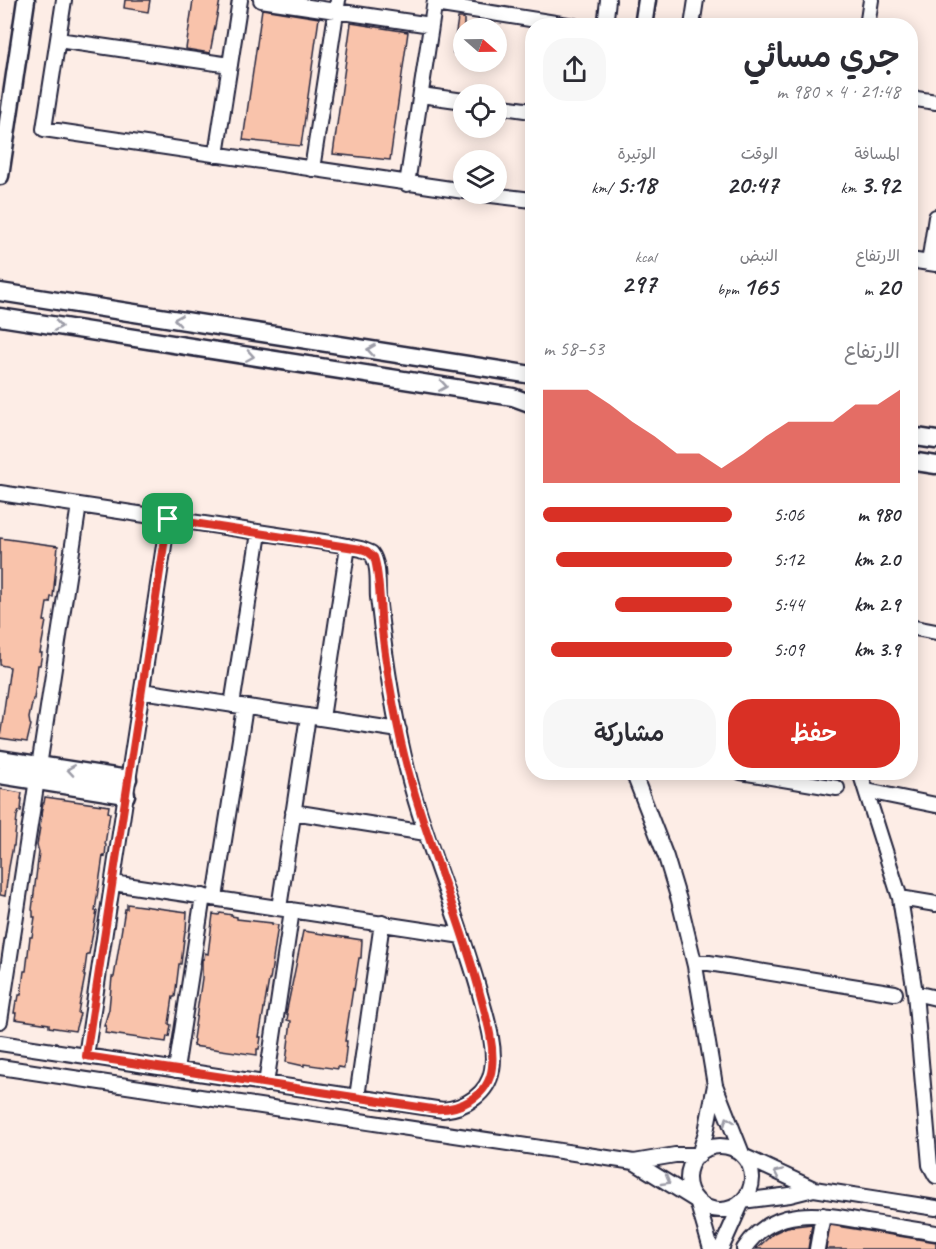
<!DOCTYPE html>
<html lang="ar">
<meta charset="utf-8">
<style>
:root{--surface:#fff;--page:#f7f7f7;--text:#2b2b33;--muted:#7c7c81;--accent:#d93025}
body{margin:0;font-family:Caveat,"Playpen Sans Arabic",sans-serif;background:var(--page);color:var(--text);direction:rtl;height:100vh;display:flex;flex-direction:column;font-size:22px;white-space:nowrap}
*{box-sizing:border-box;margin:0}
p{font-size:20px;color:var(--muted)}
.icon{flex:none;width:33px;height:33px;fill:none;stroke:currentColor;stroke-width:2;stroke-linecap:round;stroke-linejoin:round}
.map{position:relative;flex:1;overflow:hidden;direction:ltr}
.side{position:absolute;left:525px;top:18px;width:393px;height:762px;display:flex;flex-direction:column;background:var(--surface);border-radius:24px;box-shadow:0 3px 15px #0003;direction:rtl}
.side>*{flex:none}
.needle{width:39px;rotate:110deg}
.fabs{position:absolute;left:453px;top:18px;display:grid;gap:12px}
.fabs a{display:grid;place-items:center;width:54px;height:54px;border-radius:50%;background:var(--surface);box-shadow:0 3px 15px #0003;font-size:30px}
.pin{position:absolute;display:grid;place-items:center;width:51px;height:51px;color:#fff;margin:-26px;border-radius:12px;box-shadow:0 3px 9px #0006}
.round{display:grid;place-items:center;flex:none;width:63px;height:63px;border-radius:24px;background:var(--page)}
.overview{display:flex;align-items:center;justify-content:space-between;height:102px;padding:0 18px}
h1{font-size:33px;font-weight:600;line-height:45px}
.metrics{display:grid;grid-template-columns:repeat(3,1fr);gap:9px;height:102px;padding:6px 18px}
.metrics div{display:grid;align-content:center}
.metrics b{font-size:26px;font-weight:600}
.metrics small{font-size:16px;font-weight:400}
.metrics p{font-size:16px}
.chart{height:168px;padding:12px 18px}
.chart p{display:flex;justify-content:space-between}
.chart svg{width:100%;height:108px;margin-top:6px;fill:var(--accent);opacity:.7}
.cta{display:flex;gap:12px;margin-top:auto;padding:12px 18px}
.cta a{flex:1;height:69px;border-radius:24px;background:var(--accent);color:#fff;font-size:24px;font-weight:600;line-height:69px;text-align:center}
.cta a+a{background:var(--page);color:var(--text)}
ul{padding:0 18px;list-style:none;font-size:20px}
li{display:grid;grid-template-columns:96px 72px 1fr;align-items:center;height:45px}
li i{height:15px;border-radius:8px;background:var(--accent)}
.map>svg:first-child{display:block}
.building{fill:#f9c3ab;stroke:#22223b;stroke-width:1.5}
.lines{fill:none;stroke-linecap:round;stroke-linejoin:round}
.minor-casing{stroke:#22223b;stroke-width:18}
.tertiary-casing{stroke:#22223b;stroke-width:21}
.minor{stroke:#fff;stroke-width:14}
.tertiary{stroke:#fff;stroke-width:16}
.oneway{stroke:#9c9ca7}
.route-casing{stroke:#fff;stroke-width:12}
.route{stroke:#d93025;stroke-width:8}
</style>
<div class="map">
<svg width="936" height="1249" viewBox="0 0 936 1249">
<rect width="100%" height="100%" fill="#fdede6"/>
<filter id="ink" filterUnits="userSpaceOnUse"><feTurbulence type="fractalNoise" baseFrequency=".0167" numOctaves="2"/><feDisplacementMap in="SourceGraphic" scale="12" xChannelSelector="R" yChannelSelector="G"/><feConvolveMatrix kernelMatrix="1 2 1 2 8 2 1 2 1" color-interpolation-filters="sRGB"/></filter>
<g filter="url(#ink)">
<path class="building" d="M 125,0 L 150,0 L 148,12 L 124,8 Z
M 193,0 L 220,0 L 210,53 L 186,49 Z
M 262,9 L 319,18 L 301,146 L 243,140 Z
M 458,18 L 464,18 L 464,55 L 453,53 Z
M 351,23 L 408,32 L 390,160 L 333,154 Z
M 0,538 L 58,546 L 53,597 L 51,597 L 50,603 L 47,603 L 44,621 L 46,621 L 40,653 L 42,653 L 40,665 L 38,665 L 34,699 L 33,699 L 29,718 L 30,724 L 31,725 L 27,742 L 0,738 L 10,667 L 0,665 Z
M 0,789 L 22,793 L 21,799 L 22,799 L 21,811 L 19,811 L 17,816 L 14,846 L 13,846 L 9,867 L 5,896 L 0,895 Z
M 45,797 L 109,806 L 108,812 L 110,813 L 105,844 L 106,845 L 105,857 L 103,856 L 95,911 L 97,911 L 89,954 L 87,954 L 84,976 L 85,976 L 79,1007 L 78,1013 L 80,1014 L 75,1031 L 49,1027 L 49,1024 L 15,1019 L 16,1013 L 14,1013 L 16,1001 L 18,1001 L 19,995 L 21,995 L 24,971 L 26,971 L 30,937 L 32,937 L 35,917 L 33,917 L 33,911 L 32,910 L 39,852 L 37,845 L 42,815 L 41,815 L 43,803 L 44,803 Z
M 127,904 L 187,912 L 186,931 L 185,931 L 181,964 L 179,964 L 175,997 L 173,997 L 169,1024 L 171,1025 L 169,1037 L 167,1036 L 166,1042 L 105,1033 L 106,1026 L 104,1026 L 109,1009 L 112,977 L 114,977 L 125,909 L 127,909 Z
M 220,913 L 232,915 L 231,916 L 237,917 L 237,919 L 272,923 L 272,924 L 278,925 L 270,980 L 269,980 L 259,1037 L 261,1037 L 259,1049 L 257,1049 L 257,1055 L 193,1046 L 194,1040 L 193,1039 L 202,978 L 202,959 L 204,959 L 205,953 L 208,954 L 213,914 L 219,915 Z
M 303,931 L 362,940 L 361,958 L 359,958 L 354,990 L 353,989 L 345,1041 L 347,1041 L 344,1068 L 338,1067 L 338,1069 L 304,1064 L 304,1066 L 286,1062 L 291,1021 L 287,1020 L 288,1014 L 286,1014 Z
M 812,1224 L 808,1249 L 756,1249 L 774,1233 L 787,1227 Z
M 830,1225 L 936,1242 L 936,1249 L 826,1249 Z"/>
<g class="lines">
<g class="minor-casing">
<path id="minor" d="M 64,0 L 44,129 L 464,191
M 261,0 L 431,25
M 435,4 L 574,26
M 605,26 L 608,0
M 692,26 L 696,0
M 867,26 L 871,0
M 58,40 L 230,65
M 421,95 L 464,101
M 910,98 L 936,102
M 496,106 L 532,111
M 216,155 L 240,0
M 312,169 L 338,0
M 407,184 L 435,0
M 483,194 L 532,200
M 910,260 L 936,264
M 929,263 L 936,217
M 0,493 L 337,544 L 361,549 L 371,553 C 380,565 377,584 378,597 C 385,659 394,721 410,781 C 430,855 461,924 481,998 C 487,1019 496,1047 492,1070 C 488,1094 465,1108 443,1110 L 0,1043
M 910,627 L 936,632
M 142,691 L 399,730
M 232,705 L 259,533
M 322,718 L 348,546
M 633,772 L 666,857 L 679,900 L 695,966 L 715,1085 L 743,1156
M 741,772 L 837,788
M 860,772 L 900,898 L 915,993 L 930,1165 L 936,1176
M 867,791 L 936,805
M 293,812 L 426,833
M 113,883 L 462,936
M 215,898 L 245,707
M 900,898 L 936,904
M 279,908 L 308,716
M 695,963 L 709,963 L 895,993
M 915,993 L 936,998
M 0,1021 L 79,505
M 86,1056 L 168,519
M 0,1067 L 634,1162 L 675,1155 L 699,1155 L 706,1132 L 715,1085
M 176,1070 L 203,896
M 266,1084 L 292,910
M 357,1097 L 382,923
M688 1178a32 32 0 1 1 64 0a32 32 0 1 1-64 0Z
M 743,1156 L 814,1189 L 936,1208
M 634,1162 L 694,1199
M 697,1201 L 711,1249
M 742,1201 L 790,1195 L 814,1189
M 721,1249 L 742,1202
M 744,1249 C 773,1204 823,1214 867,1222 C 890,1226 913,1229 936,1233
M 817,1249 L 823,1215"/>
</g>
<g class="tertiary-casing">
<path id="tertiary" d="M 643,26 L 647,0
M 0,176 L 26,0
M 0,292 L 532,375
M 0,317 L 513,397 L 532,404
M 910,436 L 936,440
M 910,461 L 936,465
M 0,759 L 128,779
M 0,775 L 126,795"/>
</g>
<use href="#minor" class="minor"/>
<use href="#tertiary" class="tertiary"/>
</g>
<defs><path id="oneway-chevron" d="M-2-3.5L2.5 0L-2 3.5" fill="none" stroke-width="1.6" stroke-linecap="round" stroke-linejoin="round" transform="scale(1.5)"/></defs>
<g class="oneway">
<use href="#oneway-chevron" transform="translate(178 320) rotate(-171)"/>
<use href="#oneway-chevron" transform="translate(58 326) rotate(9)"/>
<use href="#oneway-chevron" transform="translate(371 350) rotate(-171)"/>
<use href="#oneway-chevron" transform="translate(250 356) rotate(9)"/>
<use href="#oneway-chevron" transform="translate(443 386) rotate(9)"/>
<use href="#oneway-chevron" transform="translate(71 770) rotate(-171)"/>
<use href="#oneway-chevron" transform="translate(728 1121) rotate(-111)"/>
<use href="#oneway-chevron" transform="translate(778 1173) rotate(-155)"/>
<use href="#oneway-chevron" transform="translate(666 1181) rotate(30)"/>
</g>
</g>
<g class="lines" filter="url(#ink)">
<g class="route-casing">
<path id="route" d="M 168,519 L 361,549 L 367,551 L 374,557 C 380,574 380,610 382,630 C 386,667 393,705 401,742 C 420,826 455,903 478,986 C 484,1011 495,1041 492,1067 C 489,1097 459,1111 432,1109 L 86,1056 Z"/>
</g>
<use href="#route" class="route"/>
</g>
</svg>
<div class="fabs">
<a><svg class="needle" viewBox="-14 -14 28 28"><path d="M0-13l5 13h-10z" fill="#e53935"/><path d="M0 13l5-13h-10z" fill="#7c7c81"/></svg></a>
<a><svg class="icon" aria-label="locate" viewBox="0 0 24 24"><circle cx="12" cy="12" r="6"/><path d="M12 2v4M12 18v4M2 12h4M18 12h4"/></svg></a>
<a><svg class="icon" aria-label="layers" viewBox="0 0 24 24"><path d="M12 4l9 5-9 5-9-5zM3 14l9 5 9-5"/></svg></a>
</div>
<div class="pin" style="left:168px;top:519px;background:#1e9e55"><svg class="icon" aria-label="arrive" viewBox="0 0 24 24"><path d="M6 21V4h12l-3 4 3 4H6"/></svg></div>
<section class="side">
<div class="overview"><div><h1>جري مسائي</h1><p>21:48 · 4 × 980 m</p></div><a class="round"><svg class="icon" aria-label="share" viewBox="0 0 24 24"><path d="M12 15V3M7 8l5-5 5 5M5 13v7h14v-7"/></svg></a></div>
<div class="metrics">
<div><p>المسافة</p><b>3.92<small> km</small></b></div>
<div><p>الوقت</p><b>20:47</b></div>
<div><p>الوتيرة</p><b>5:18<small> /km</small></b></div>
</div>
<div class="metrics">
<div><p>الارتفاع</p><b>20<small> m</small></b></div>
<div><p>النبض</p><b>165<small> bpm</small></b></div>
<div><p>kcal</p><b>297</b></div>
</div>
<div class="chart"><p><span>الارتفاع</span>53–58 m</p>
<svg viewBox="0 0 160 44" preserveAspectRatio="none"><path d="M0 44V6L10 6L20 6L30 12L40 19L50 25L60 32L70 32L80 38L90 32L100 25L110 19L120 19L130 19L140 12L150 12L160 6V44z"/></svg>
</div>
<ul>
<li><b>980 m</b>5:06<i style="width:100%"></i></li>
<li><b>2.0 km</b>5:12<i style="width:93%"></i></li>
<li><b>2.9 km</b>5:44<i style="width:62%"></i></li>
<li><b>3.9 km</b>5:09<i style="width:96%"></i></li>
</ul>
<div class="cta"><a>حفظ</a><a>مشاركة</a></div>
</section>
</div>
